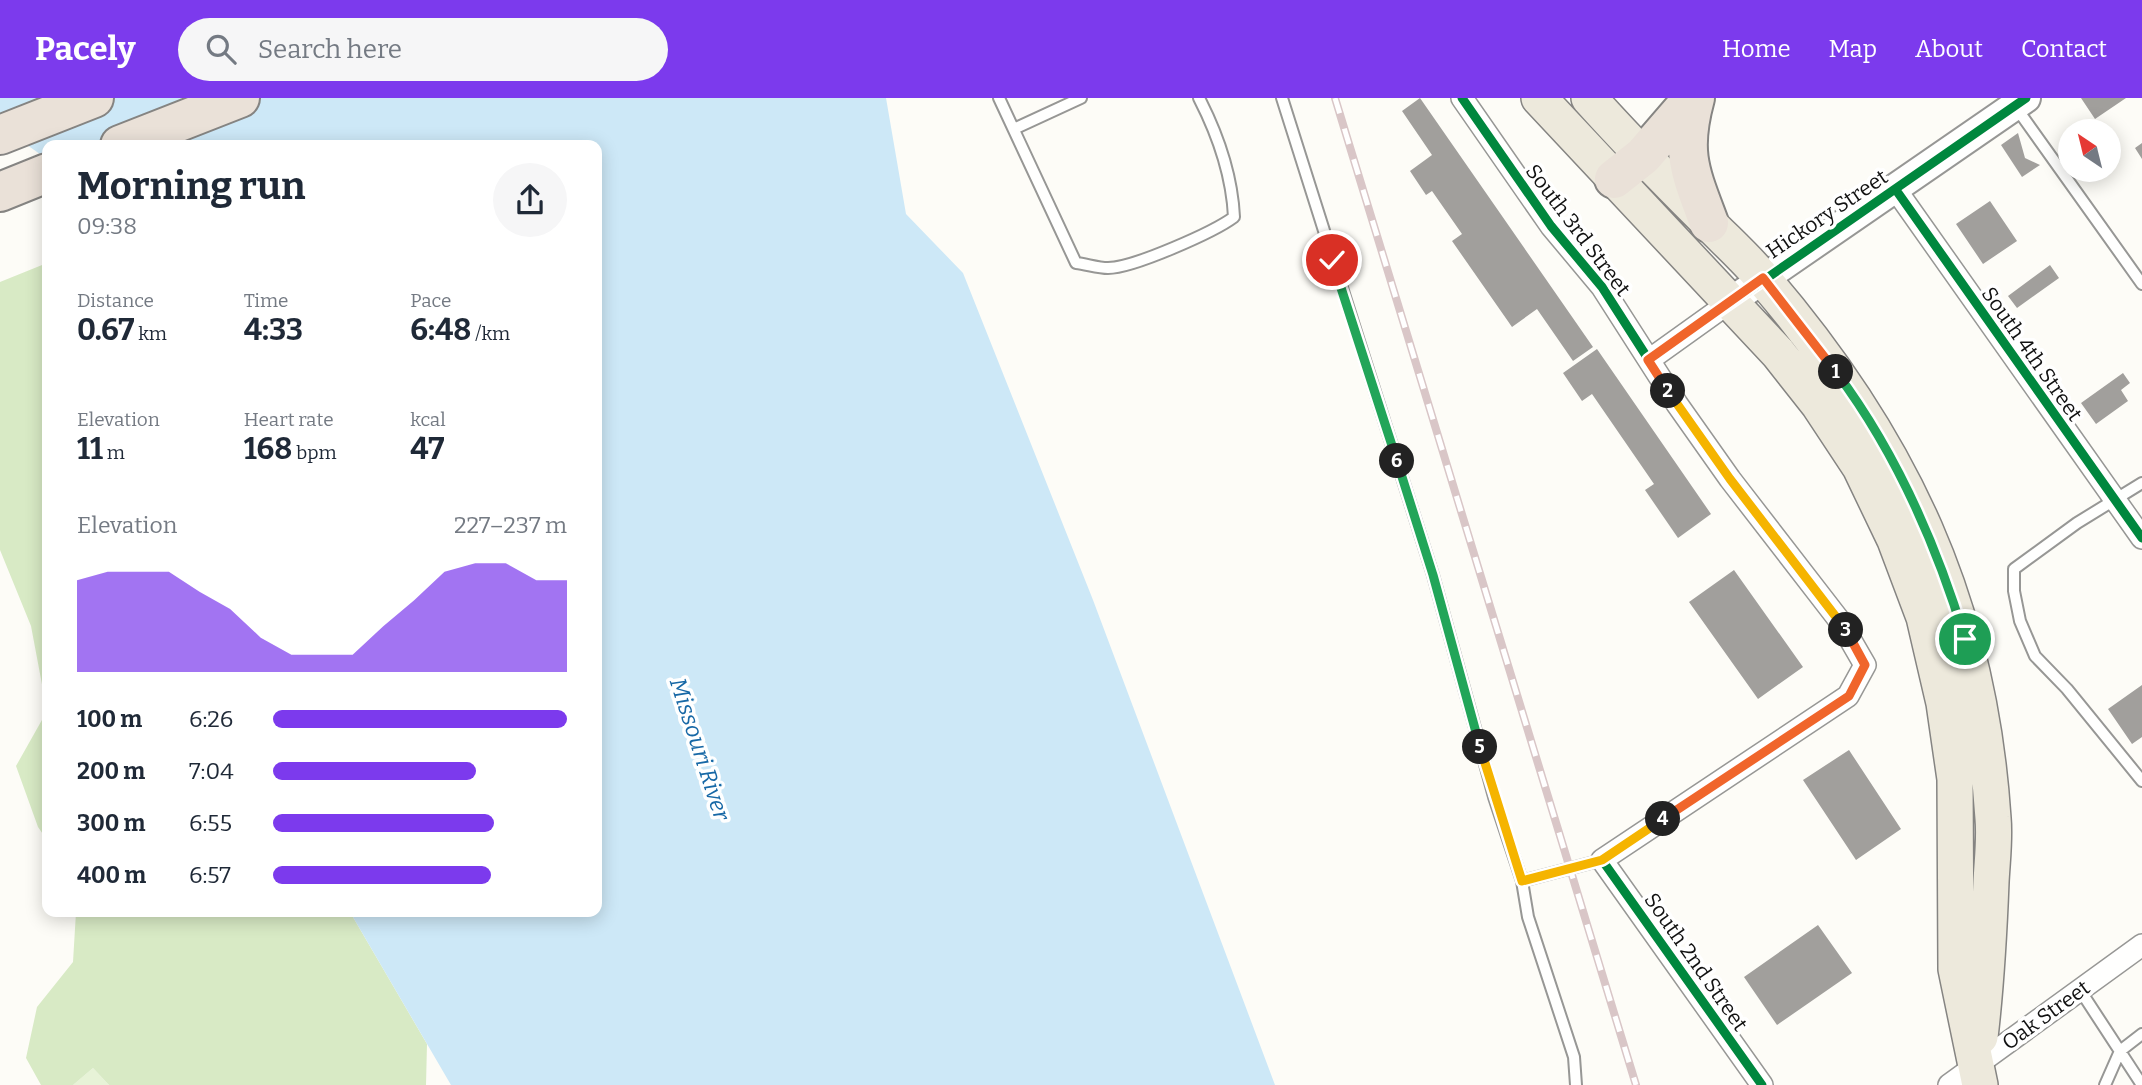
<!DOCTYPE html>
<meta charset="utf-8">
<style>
:root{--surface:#fff;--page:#f6f6f7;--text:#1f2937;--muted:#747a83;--accent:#7c3aed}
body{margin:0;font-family:Bitter,serif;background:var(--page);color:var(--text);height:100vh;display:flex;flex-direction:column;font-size:26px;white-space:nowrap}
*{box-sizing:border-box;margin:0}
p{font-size:23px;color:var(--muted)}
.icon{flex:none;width:38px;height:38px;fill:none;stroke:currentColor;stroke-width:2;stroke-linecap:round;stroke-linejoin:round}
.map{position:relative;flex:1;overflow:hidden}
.sheet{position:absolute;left:42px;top:42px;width:560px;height:777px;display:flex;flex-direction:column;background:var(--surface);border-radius:14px;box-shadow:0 4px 18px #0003}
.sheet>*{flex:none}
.needle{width:46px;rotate:325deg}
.tools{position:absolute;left:2058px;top:21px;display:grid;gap:14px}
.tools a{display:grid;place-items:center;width:63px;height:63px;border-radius:50%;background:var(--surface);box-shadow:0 4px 18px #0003;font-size:35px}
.pin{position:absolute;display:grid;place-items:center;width:60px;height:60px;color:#fff;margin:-30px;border:4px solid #fff;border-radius:50%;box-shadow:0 2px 7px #0007}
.km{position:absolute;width:35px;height:35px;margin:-18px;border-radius:50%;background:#222;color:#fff;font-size:19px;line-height:35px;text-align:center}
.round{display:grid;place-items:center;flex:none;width:74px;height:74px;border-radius:37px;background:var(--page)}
.summary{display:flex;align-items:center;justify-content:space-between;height:119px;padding:0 35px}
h1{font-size:38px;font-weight:700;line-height:52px}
.figures{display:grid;grid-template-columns:repeat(3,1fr);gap:10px;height:119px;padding:7px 35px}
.figures div{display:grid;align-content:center}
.figures b{font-size:30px;font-weight:700}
.figures small{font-size:19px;font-weight:400}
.figures p{font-size:19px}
.chart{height:196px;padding:14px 35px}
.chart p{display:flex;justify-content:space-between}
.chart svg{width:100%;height:126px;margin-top:7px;fill:var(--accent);opacity:.7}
ul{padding:0 35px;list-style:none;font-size:23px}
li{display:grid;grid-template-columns:112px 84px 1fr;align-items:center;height:52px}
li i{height:18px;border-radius:9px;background:var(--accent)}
header{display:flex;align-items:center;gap:42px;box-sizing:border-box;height:98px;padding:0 35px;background:var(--accent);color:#fff}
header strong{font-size:33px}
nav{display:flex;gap:38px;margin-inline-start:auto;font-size:24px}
.search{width:490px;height:63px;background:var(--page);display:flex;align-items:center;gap:18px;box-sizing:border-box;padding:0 24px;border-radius:38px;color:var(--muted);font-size:26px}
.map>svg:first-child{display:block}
.green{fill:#e7f3d7}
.forest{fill:#d8eac5}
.water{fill:#cde8f7}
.building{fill:#a19f9c}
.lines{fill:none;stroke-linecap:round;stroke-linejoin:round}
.service-casing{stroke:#979795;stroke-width:14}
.minor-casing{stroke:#979795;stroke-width:24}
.tertiary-casing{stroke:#979795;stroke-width:32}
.primary-casing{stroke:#858482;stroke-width:38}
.motorway-casing{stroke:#858482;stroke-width:42}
.service{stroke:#fffffe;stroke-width:10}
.minor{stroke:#fffffe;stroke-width:21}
.tertiary{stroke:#fffffe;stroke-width:28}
.primary{stroke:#ede9dc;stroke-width:35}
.motorway{stroke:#eae1d8;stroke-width:38}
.rail-casing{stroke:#d9c6c7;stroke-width:8}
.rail{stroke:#fff;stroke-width:5;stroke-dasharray:16;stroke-linecap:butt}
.cycleway-casing{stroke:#fff;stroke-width:13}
.cycleway{stroke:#00873e;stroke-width:9}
.split-1-casing{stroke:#fff;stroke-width:14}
.split-2-casing{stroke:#fff;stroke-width:14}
.split-3-casing{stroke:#fff;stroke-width:14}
.split-4-casing{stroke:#fff;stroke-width:14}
.split-5-casing{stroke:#fff;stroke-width:14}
.split-6-casing{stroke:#fff;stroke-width:14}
.split-7-casing{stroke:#fff;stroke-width:14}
.split-1{stroke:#22a559;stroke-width:9}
.split-2{stroke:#f0652b;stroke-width:9}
.split-3{stroke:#f5b400;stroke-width:9}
.split-4{stroke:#f0652b;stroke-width:9}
.split-5{stroke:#f5b400;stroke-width:9}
.split-6{stroke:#22a559;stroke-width:9}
.split-7{stroke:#22a559;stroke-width:9}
.labels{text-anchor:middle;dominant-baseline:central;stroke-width:7;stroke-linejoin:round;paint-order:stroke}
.street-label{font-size:21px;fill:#111;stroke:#fff}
.water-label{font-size:23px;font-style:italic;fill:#1768a6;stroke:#fff}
</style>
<header>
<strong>Pacely</strong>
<div class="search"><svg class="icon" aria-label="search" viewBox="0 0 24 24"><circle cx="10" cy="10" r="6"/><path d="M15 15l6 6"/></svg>Search here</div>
<nav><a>Home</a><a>Map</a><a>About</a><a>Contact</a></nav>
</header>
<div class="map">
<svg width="2142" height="987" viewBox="0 0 2142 987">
<rect width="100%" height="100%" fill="#fdfcf7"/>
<path class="green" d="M 93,970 L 109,987 L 73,987 Z"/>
<path class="forest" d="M 47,165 L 47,742 L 38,729 L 16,668 L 47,613 L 31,528 L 0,452 L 0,184 Z
M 76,814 L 350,814 L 427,946 L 426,987 L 109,987 L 93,970 L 73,987 L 41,987 L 26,960 L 37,909 L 73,864 Z"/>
<path class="water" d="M 0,0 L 886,0 L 906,116 L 963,175 L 1093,502 L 1275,987 L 451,987 L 350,814 L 597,814 L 597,47 L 47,47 L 47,61 L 0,28 Z"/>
<path class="building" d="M 1420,0 L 1593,249 L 1573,263 L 1537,211 L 1512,229 L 1452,143 L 1462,136 L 1432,93 L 1426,97 L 1410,73 L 1432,57 L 1402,13 Z
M 2081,0 L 2126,0 L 2095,21 Z
M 2018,35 L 2025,60 L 2040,67 L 2022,79 L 2001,47 Z
M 2142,45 L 2142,61 L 2135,50 Z
M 1990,103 L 2017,143 L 1983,166 L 1956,126 Z
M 2050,167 L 2059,180 L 2017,210 L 2008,198 Z
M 1597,251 L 1711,416 L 1678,440 L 1645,392 L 1654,386 L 1592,296 L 1582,303 L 1563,275 Z
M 2123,275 L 2130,285 L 2121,292 L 2128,303 L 2096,326 L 2081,305 Z
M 1734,472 L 1803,569 L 1758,601 L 1689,504 Z
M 2142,587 L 2142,639 L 2132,646 L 2108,611 Z
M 1849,652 L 1901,731 L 1856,762 L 1803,682 Z
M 1818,827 L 1852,875 L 1777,927 L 1744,879 Z"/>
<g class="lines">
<g class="service-casing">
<path id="service" d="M 999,0 L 1076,165 C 1086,166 1098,170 1108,170 C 1133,170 1214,134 1234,119 C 1232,77 1218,37 1199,0
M 1282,0 L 1433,477 L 1494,699 L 1522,783 L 1528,819 L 1574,959 L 1576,987
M 2015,8 L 2142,186
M 1016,30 L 1081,0
M 2142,385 L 2077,425 L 2014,471 L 2014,493 L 2020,523 L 2035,558 L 2067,591 L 2142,683
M 1522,783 L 1602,762
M 2080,892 L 2142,987
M 2105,987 L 2120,953 L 2142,936"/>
</g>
<g class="minor-casing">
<path id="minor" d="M 1462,0 L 1551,128 L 1602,189 L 1677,306 L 1730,381 L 1839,522 L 1865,567 L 1848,598 L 1602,762 L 1762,987
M 1896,92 L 2142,440
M 1649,262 L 1730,204
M 1949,987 L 2142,847"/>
</g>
<g class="tertiary-casing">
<path id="tertiary" d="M 1730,204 L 2026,0"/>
</g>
<g class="primary-casing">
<path id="primary" d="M 1539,0 L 1778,255 L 1819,307 L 1860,369 L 1895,442 L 1924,519 L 1944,605 L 1955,681 L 1956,871 L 1980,987
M 1589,0 C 1626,41 1665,81 1704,120 C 1724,141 1746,160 1764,182 C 1902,343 1979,506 1993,720 C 1995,741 1992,763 1991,784 C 1989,836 1986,887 1980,939"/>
</g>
<g class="motorway-casing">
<path id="motorway" d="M 1695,0 C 1680,55 1690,74 1709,125
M 0,37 L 94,0
M 120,47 L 240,0
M 1614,81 L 1643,58 L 1693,0
M 0,94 L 47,75"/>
</g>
<use href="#service" class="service"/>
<use href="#minor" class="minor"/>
<use href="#tertiary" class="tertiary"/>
<use href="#primary" class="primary"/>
<use href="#motorway" class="motorway"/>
<g class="rail-casing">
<path id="rail" d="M 1335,0 L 1636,987"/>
</g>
<use href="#rail" class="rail"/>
<g class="cycleway-casing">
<path id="cycleway" d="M 1462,0 L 1551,128 L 1602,189 L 1677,306 L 1730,381 L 1839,522 L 1865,567 L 1848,598 L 1602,762 L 1762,987
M 1896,92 L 2142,440
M 1649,262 L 2026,0"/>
</g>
<use href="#cycleway" class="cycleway"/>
</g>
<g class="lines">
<g class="split-1-casing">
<path id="split-1" d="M 1836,274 C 1896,354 1936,445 1965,541"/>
</g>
<g class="split-2-casing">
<path id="split-2" d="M 1668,293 L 1648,262 L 1763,180 L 1836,274"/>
</g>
<g class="split-3-casing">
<path id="split-3" d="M 1668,293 L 1730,381 L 1846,532"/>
</g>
<g class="split-4-casing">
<path id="split-4" d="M 1663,721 L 1849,598 L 1865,567 L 1846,532"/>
</g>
<g class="split-5-casing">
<path id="split-5" d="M 1480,649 L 1522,783 L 1602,762 L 1663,721"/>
</g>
<g class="split-6-casing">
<path id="split-6" d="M 1397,363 L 1433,477 L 1480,649"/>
</g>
<g class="split-7-casing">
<path id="split-7" d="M 1332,162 L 1397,363"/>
</g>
<use href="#split-1" class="split-1"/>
<use href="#split-2" class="split-2"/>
<use href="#split-3" class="split-3"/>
<use href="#split-4" class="split-4"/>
<use href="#split-5" class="split-5"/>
<use href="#split-6" class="split-6"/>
<use href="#split-7" class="split-7"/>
</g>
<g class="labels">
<g class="street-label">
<text transform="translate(1827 116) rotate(-34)">Hickory Street</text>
<text transform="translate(1578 132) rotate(53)">South 3rd Street</text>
<text transform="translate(2032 256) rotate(55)">South 4th Street</text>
<text transform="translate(1696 864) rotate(55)">South 2nd Street</text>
<text transform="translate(2046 917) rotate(-36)">Oak Street</text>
</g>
<g class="water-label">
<text transform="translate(700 651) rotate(72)">Missouri River</text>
</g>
</g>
</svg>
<div class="tools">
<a><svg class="needle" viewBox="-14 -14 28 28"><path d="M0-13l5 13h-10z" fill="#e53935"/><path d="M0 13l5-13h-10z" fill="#747a83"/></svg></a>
</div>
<div class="pin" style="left:1965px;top:541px;background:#1e9e55"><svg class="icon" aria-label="arrive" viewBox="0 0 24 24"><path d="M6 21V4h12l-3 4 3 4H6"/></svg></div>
<div class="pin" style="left:1332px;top:162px;background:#d93025"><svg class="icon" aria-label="check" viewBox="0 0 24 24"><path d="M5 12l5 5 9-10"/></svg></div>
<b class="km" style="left:1836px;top:274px">1</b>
<b class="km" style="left:1668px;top:293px">2</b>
<b class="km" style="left:1846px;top:532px">3</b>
<b class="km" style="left:1663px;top:721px">4</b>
<b class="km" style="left:1480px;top:649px">5</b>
<b class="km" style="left:1397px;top:363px">6</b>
<section class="sheet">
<div class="summary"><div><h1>Morning run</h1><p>09:38</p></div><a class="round"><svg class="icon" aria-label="share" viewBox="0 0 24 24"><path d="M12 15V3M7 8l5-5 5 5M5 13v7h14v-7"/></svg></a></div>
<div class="figures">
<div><p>Distance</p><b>0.67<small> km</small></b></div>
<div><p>Time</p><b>4:33</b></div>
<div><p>Pace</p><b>6:48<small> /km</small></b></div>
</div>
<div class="figures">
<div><p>Elevation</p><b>11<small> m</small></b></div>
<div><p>Heart rate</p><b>168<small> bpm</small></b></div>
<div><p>kcal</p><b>47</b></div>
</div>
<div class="chart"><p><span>Elevation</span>227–237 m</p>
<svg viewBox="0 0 160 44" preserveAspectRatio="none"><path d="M0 44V12L10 9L20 9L30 9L40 16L50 22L60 32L70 38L80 38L90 38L100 28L110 19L120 9L130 6L140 6L150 12L160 12V44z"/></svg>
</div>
<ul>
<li><b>100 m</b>6:26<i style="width:100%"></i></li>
<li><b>200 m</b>7:04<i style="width:69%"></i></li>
<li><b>300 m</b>6:55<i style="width:75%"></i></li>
<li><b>400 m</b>6:57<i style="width:74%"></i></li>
</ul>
</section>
</div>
